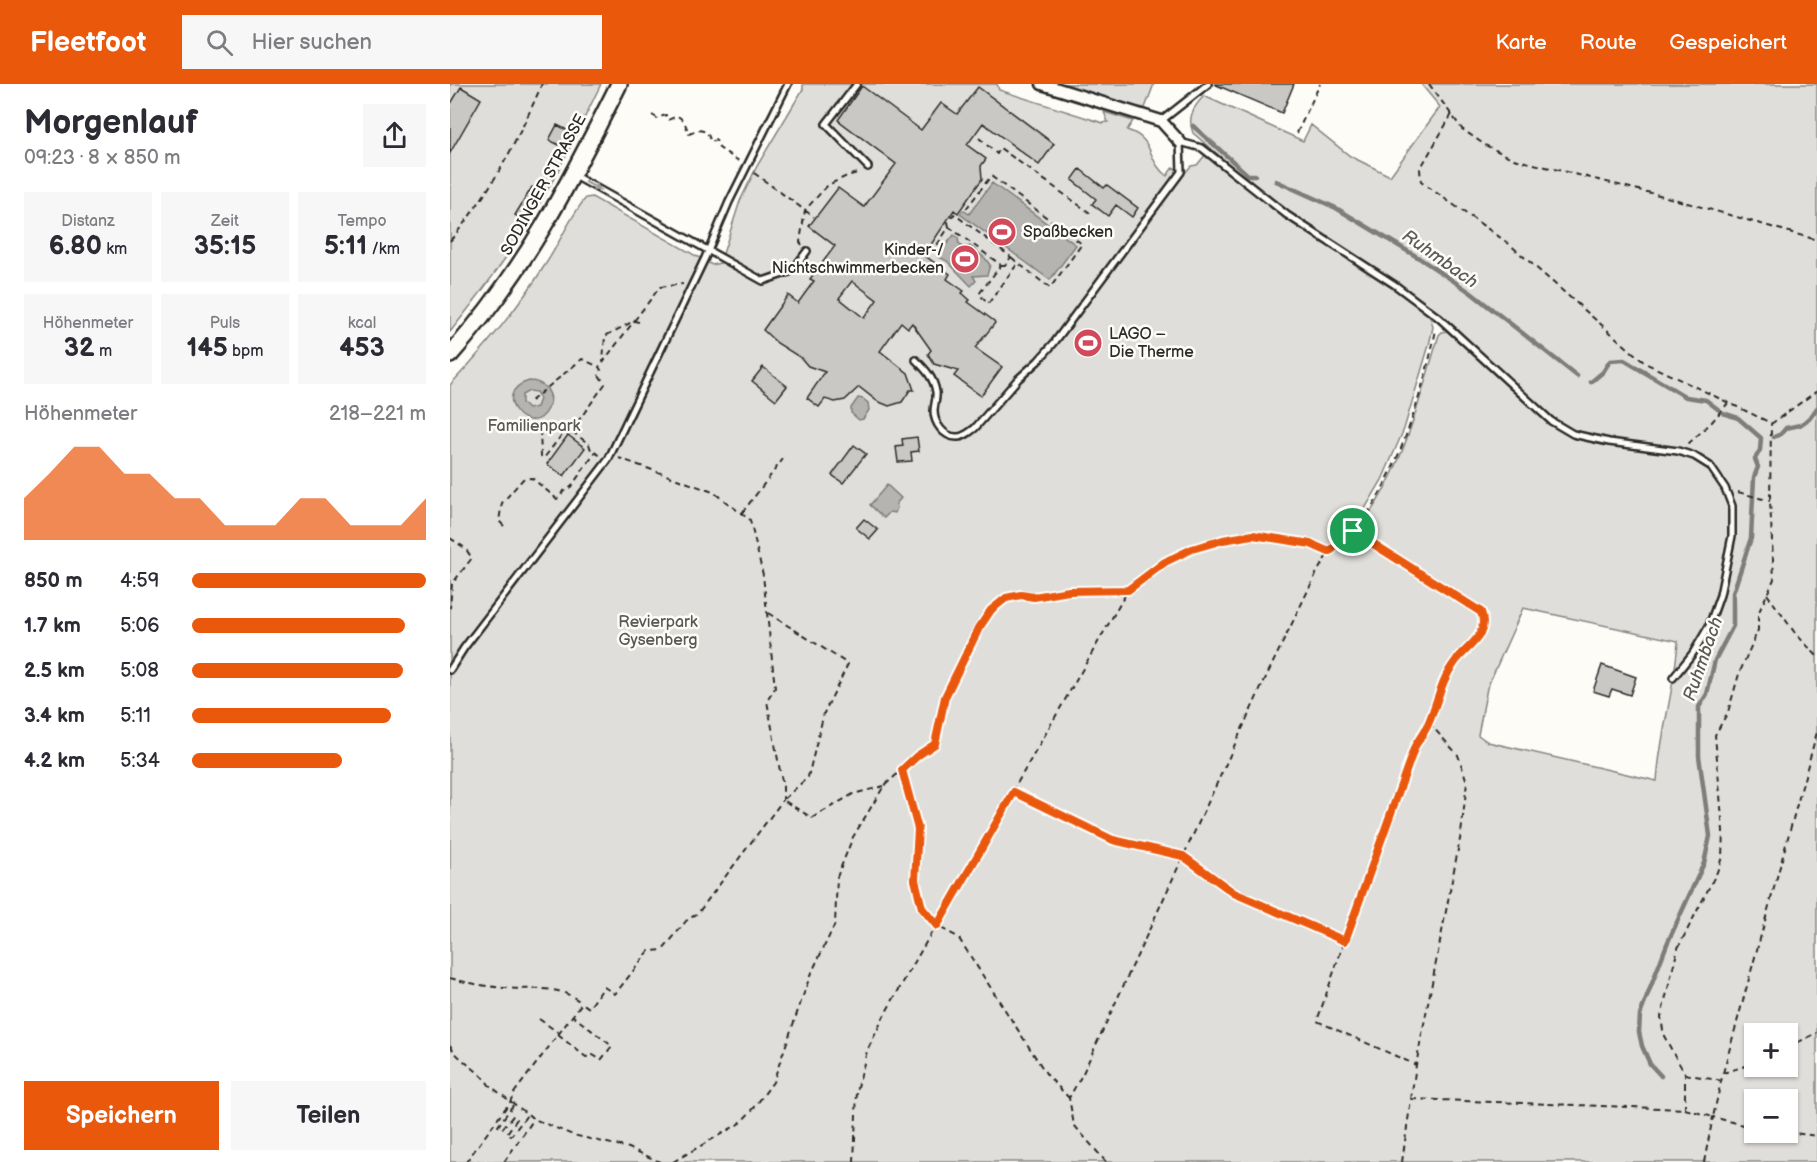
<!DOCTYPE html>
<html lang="de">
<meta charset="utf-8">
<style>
:root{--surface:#fff;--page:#f7f7f7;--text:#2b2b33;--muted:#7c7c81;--accent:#ea580c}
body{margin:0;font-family:"Balsamiq Sans",sans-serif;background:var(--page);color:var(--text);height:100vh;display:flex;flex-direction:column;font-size:22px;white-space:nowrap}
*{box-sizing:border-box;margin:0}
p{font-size:20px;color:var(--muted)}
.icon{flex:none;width:33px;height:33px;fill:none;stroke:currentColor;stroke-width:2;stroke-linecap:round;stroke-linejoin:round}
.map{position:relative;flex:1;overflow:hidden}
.sheet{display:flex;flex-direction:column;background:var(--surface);width:450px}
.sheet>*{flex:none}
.tools{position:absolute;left:1294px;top:939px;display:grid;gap:12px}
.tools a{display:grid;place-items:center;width:54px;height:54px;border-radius:0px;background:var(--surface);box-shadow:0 2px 4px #0004;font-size:30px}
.pin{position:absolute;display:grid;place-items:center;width:51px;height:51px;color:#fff;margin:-26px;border:3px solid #fff;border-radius:50%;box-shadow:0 2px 6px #0007}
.round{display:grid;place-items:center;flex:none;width:63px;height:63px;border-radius:0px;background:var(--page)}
.head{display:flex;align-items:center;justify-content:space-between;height:102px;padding:0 24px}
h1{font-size:33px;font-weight:700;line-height:45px}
.metrics{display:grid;grid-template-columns:repeat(3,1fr);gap:9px;height:102px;padding:6px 24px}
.metrics div{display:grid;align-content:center;border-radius:0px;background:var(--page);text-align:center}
.metrics b{font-size:26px;font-weight:700}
.metrics small{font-size:16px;font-weight:400}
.metrics p{font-size:16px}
.chart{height:168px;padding:12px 24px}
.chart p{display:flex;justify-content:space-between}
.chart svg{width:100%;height:108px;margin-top:6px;fill:var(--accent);opacity:.7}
.action{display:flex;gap:12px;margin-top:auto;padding:12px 24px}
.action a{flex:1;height:69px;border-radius:0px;background:var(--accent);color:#fff;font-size:24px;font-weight:700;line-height:69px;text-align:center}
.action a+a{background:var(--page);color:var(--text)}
ul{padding:0 24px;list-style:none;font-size:20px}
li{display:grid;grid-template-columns:96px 72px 1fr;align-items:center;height:45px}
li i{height:15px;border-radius:8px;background:var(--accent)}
header{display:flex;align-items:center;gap:36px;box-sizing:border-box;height:84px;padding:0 30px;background:var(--accent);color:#fff}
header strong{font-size:28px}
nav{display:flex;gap:33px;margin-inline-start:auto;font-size:21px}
.search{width:420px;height:54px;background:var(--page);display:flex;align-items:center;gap:15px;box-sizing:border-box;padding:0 21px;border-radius:0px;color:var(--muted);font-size:22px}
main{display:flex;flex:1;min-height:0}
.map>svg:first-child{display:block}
.green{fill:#dfdeda;stroke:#858482;stroke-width:1.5;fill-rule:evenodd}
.water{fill:#b5b4b1;stroke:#7e7d7b;stroke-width:1.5;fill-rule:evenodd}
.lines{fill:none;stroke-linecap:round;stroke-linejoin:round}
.stream{stroke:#7e7d7b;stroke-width:4.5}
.building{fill:#c9c8c4;stroke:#2b2b2b;stroke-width:1.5;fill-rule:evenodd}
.lane-casing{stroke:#2b2b2b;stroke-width:10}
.street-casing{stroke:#2b2b2b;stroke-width:15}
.secondary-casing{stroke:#2b2b2b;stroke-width:20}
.path{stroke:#2b2b2b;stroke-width:2;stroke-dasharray:6 4.5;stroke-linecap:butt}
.lane{stroke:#fdfcf7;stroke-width:5}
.street{stroke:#fdfcf7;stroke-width:10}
.secondary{stroke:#fdfcf7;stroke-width:15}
.oneway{fill:#9e9e9b}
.route-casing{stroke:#fff;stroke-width:12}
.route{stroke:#ea580c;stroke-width:8}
.labels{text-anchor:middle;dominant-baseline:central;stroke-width:5;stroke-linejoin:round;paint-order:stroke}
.street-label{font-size:16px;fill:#2b2b2b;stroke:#fdfcf7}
.poi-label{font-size:16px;fill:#2b2b2b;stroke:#fdfcf7;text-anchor:start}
.park-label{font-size:16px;fill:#585857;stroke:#fdfcf7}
.water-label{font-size:18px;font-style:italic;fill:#5b5b5a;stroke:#fdfcf7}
</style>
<header>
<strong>Fleetfoot</strong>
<div class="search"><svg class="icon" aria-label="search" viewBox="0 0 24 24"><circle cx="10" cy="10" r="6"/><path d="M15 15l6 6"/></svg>Hier suchen</div>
<nav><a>Karte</a><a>Route</a><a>Gespeichert</a></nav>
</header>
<main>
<section class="sheet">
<div class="head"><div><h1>Morgenlauf</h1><p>09:23 · 8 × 850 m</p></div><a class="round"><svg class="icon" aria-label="share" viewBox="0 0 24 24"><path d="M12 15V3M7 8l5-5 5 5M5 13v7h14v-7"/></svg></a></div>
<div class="metrics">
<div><p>Distanz</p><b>6.80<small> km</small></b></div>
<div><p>Zeit</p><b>35:15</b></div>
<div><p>Tempo</p><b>5:11<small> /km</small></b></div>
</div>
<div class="metrics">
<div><p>Höhenmeter</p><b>32<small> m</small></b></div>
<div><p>Puls</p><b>145<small> bpm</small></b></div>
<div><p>kcal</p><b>453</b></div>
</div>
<div class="chart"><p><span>Höhenmeter</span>218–221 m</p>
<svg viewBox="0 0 160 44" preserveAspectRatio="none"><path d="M0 44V27L10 17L20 6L30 6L40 17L50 17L60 27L70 27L80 38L90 38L100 38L110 27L120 27L130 38L140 38L150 38L160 27V44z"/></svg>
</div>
<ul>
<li><b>850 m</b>4:59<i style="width:100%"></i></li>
<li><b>1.7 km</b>5:06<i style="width:91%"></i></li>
<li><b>2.5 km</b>5:08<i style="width:90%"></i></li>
<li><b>3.4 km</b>5:11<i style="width:85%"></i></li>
<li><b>4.2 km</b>5:34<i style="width:64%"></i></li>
</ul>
<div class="action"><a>Speichern</a><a>Teilen</a></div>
</section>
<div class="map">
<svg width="1367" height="1078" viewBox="0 0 1367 1078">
<rect width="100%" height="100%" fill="#fdfcf7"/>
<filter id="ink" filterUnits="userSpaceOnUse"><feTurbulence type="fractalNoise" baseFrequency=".0167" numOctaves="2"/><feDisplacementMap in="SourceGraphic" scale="12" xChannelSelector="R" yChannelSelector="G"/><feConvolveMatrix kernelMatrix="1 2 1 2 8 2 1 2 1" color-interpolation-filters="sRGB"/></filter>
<g filter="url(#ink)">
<path class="green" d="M 0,0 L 151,0 C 128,47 106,95 78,139 C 55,177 28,213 0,248 Z
M 353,0 L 547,0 L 549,6 L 653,39 L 658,38 L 654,28 L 683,37 L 677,46 C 706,55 696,77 717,92 L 723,83 L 734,90 L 741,82 L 747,81 L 756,70 L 799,106 L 849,143 L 930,194 L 975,227 L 981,235 L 983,243 L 979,261 L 954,345 L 932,396 L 910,433 L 911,441 C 954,387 969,315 989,251 L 992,248 L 997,247 L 1085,327 L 1100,338 L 1103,334 L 1060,297 L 980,222 L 930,187 L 853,139 L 802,100 L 743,49 C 737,34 743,23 754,12 L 853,57 L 861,41 L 900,72 L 940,92 L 990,23 L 971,0 L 1367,0 L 1367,1078 L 0,1078 L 0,301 C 35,264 68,224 95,181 C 108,162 122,129 136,114 L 142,113 L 262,181 L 270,179 L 290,117 L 307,82 L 353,5 ZM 1073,524 L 1228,557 C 1225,604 1210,650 1207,697 L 1038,658 L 1028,651 L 1037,604 ZM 1305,950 L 1338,950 L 1338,982 L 1305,982 ZM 1305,1016 L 1338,1016 L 1338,1048 L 1305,1048 Z
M 605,0 L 704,0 L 695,24 L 680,22 Z"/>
<path class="water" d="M 542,99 L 626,161 L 600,196 L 510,130 L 513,126 L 519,130 Z
M 504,151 L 508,154 L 509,160 L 513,164 L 520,162 L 535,174 L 540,181 L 537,191 L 523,192 L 526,197 L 521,202 L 497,177 L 487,172 Z
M 79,297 C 94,297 106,310 98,325 C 82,358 37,309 79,297 ZM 79,307 L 86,308 L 90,315 L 87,323 L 78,325 L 72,319 L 72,311 Z
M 408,314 L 413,315 L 418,319 L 419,326 L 413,335 L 409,336 L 401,329 L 401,324 Z
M 437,401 L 451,414 L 446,420 L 447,424 L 445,429 L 440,428 L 434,434 L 420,421 Z"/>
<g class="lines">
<path class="stream" d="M 743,42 L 798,91 L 805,91
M 826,97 L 886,124 L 969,174 L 1020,208 L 1127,292
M 1141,298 L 1153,288 L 1160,277 L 1174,276 L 1236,313 L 1256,316 L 1273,329 L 1288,334 L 1311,354 L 1310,366 L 1305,375 L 1308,383 L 1304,393 L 1301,454 L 1283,509 L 1283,542 L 1265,576 L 1257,610 L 1249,623 L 1249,672 L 1260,752 L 1254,779 L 1217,860 L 1190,931 L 1189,948 L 1192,962 L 1200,980 L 1211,992
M 1324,353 L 1331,350 L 1336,344 L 1350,341 L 1360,334 L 1367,324"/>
</g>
<path class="building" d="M 764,0 L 844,0 L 832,29 Z
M 412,2 L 471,46 L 491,19 L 507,30 L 528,3 L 604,60 L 589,81 L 533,39 L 517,61 L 536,75 L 531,82 L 532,95 L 508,129 L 504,126 L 474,171 L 500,190 L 497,195 L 514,207 L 512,209 L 520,216 L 518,218 L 544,237 L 545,239 L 525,264 L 552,283 L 531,312 L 504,292 L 508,287 L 484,280 L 478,270 L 481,266 L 462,239 L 458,244 L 451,238 L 430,267 L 458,289 L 464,306 L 460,306 L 452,318 L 439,322 L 427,317 L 409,303 L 395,316 L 385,318 L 375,315 L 369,323 L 357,314 L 375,288 L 358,282 L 351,274 L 327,259 L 313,246 L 338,211 L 348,219 L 364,197 L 360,195 L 385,162 L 359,142 L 388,104 L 414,123 L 446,80 L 388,36 ZM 402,197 L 427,216 L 414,234 L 389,214 Z
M 11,3 L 31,15 L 0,69 L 0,21 Z
M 107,41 L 119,47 L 111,62 L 99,56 Z
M 630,85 L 654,104 L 657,101 L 688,124 L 682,133 L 666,121 L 658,132 L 642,120 L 646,115 L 622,96 Z
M 82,103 L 92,110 L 75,137 L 65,131 Z
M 313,283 L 337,302 L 326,316 L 302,297 Z
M 118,351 L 135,364 L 114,392 L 97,380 Z
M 467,353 L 469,367 L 461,368 L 462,377 L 448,378 L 446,363 L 453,362 L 452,355 Z
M 404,361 L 416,370 L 393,399 L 382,391 Z
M 414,435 L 428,446 L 420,455 L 406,444 Z
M 1152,581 L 1186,593 L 1180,611 L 1162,605 L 1159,612 L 1143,607 Z"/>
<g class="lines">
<g class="lane-casing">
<path id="lane" d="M 407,0 L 376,40 L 418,83
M 711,37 L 758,0
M 125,92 L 313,197 L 342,187 L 357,167
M 466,276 C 475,285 484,294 486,308 C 487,314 484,321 484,327 C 484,339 494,354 508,353 C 514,353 520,348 525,344 L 568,295 L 588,277 L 604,259 L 731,88 L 730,58 L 752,64 L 837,131 L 945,201 L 989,234 L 1101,337 L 1123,350 L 1159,358 L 1228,367 L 1244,372 L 1260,382 L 1275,404 L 1282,422 L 1282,452 L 1270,511 L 1259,542 L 1243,569 L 1223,594
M 0,586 L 14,564 L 158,376 L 255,174 L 279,118 L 338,0"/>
</g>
<g class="street-casing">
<path id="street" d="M 592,0 L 711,37 L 730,58"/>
</g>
<g class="secondary-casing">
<path id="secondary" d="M 0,271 C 75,187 119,100 169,0"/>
</g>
<path class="path" d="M 979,0 L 1012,45 L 1035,61 L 1064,75 L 1213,112 L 1367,156
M 1002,30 L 970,85 L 971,98 L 1058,159 L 1195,279 L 1321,339
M 202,31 L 207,34 L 216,31 L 218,36 L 227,32 C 235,36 236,42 239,50 L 249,46 L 257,48 L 261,58 L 266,56 L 269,64 L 289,77
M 847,49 L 870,0
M 529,54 L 547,70 L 550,64 L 640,129
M 304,89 L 364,133
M 516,125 L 541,92 L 632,160 L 600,204 L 568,179
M 499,143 L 498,138 L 504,130 L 561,173 L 555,181 L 551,181
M 0,157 C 42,106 66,60 92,0
M 352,161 L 350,158 L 355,126 L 378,101 L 397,92 L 410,88
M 487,161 L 499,143 L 551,181 L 529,210 L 538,220 L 568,179 L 561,173
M 189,238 L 184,237 L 153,278 L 155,252 L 184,237 L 210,203 L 233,200
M 81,317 L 132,275 L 149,283
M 1321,340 L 1367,307
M 90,346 L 91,372 L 94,374 L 117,344 L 139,360 L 141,366 L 151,372
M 121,347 L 155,300 L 149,291 L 151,286 L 149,283 L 153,278
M 1238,360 L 1261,339 L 1278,319
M 1288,408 L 1320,417
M 292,429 L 333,375
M 54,442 L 49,437 L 52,419 L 73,395 L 82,394 L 107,415 L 114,407 L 120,404 L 145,369
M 903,447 L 1031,528 L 1034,535 L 1033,544 L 1024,559 L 1006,576 L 994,595 L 979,639 L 965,662 L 911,809 L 867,937 L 966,981
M 0,454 L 15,464 L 22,474 L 2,500 L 0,524
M 1317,510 L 1345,549 L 1367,572
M 318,529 L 398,580 L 374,629 L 358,693 L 333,716 L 362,734 L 403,710 L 434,702
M 452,687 L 468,745 L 465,796 L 472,823 L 487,842 L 508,853 L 597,991 L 619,1014
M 564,708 L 663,756 L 733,772 L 784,809 L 895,857
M 0,894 C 17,899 38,903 56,904 C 86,907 106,899 132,919
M 89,935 L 109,949
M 108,951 L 136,973 L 143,971 L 151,976 L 162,962 L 123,932
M 0,961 C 9,978 29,985 39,1001 L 84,1035 L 123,1051 L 179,1064 L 210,1078
M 1338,963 L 1367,949
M 1273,989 L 1367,648
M 1235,990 L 1272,997
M 962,1015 L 1235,1025 L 1263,1033 L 1273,989 L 1305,979
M 63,1021 L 48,1042 L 52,1045 L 63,1032 L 67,1035 L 57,1049 L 61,1052 L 77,1031
M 1235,1025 L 1235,990 L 1214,952 L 1211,933 L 1228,864 L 1267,788 L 1272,773 L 1273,747 L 1265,651 L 1278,628 L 1289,590 L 1308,546 L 1308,530 L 1324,495 L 1320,417 L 1321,340
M 1337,1048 L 1367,1052
M 16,1078 L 60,1018 L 64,1009 L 132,919 L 139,924 L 154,903 L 165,910 L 199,867 L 213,866 L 236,837 L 248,829 L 333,716 L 333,703 L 317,617 L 325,604 L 313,491 L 300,436 L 263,408 L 169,374
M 54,1078 L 84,1035
M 223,1078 L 290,1039 L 304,1024 L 323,998 L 360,892 L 385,840 L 387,793 L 403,753 L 434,702 L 467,672 L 485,660 L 495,613 L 529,544 L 541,526 L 556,514 L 571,511 L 584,513 L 619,507 L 678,506
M 404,1078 L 407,1007 L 417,967 L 436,928 L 678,506 C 690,497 702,486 715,478 C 738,464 776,451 803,451 C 828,451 856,459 879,468 C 887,461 897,455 904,447 C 946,399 973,308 986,246
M 656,1078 L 624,1041 L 619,1014 L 633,989 L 817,591 L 866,490 L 879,468
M 952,1078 L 966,981 L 1011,750 L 1017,698 L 1008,671 L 980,640
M 1254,1078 L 1263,1033 L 1305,1044"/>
<use href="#lane" class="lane"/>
<use href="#street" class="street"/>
<use href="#secondary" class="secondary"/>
</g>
<defs><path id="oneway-solid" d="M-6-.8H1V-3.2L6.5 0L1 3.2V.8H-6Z" transform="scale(1.5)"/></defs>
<use class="oneway" href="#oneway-solid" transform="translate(143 102) rotate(28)"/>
</g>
<g class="lines" filter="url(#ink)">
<g class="route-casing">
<path id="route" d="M 903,447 L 1031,528 C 1040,551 1017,562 1005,578 C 991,596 988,617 979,638 C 976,646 970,654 965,662 L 895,857 L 784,809 L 733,772 L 663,756 L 564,708 L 487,842 L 472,824 L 465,796 L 468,745 L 452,686 L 467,672 L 485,660 L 495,613 L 529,544 L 541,526 L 556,514 L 571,511 L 584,513 L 619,507 L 678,506 L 715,478 L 742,465 L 773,456 L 803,451 L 861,460 L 879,468 Z"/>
</g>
<use href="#route" class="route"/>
</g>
<defs>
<g id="stadium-disc" transform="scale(1.5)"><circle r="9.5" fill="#d1495b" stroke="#fdfcf7"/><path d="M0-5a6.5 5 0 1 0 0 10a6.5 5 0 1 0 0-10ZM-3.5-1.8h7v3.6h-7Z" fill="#fff"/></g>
</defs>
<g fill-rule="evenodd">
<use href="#stadium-disc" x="552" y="148"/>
<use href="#stadium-disc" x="515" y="175"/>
<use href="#stadium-disc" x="638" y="259"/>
</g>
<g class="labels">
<g class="street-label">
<text transform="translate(94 101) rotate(-61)">SODINGER STRASSE</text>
</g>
<g class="poi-label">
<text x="573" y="148">Spaßbecken</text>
<text x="494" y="166" text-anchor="end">Kinder-/<tspan x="494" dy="18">Nichtschwimmerbecken</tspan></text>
<text x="659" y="250">LAGO –<tspan x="659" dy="18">Die Therme</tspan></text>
</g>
<g class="park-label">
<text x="84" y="342">Familienpark</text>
<text x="208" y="538">Revierpark<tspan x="208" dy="18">Gysenberg</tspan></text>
</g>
<g class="water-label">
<text transform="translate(990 175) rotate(35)">Ruhmbach</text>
<text transform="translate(1253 575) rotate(-71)">Ruhmbach</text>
</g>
</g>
</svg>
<div class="tools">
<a>+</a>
<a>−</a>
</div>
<div class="pin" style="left:903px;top:447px;background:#1e9e55"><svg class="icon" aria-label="arrive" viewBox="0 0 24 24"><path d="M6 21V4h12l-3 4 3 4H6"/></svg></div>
</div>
</main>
